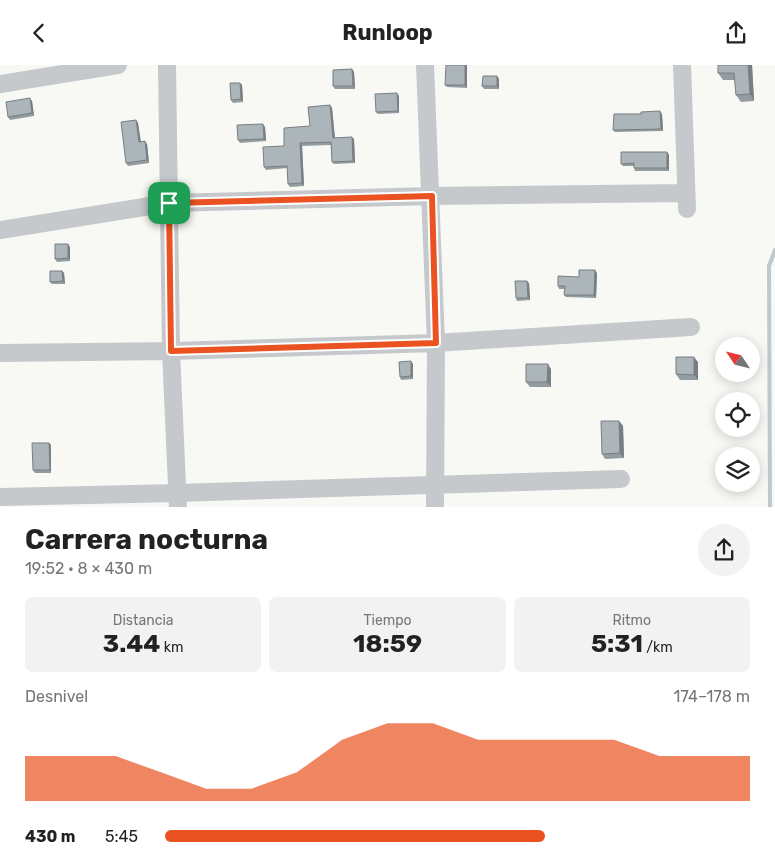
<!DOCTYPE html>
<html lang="es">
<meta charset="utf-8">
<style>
:root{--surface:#fff;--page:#f2f2f2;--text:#222;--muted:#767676;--accent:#eb5221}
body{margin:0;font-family:Rubik,sans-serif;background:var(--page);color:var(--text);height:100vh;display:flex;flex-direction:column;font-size:19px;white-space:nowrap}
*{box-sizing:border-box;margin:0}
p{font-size:16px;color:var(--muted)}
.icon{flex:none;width:28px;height:28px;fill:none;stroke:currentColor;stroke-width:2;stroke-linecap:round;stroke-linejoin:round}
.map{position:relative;height:442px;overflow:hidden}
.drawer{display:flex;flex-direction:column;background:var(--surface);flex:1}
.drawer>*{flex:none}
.needle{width:32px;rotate:305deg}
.buttons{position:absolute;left:715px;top:272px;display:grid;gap:10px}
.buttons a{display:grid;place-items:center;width:45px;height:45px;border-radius:50%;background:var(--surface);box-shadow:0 2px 12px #0003;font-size:25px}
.pin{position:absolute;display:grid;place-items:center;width:42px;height:42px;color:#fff;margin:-21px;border-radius:10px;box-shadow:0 2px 8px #0006}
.round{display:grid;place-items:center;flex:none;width:52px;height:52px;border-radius:26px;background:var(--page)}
.overview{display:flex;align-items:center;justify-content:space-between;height:85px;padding:0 25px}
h1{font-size:28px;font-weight:700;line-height:38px}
.figures{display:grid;grid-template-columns:repeat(3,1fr);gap:8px;height:85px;padding:5px 25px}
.figures div{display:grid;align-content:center;border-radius:8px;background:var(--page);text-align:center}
.figures b{font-size:25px;font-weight:700}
.figures small{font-size:14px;font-weight:400}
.figures p{font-size:14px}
.chart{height:140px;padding:10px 25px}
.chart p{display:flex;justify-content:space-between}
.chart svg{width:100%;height:90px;margin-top:5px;fill:var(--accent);opacity:.7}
ul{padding:0 25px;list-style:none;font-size:16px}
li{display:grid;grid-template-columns:80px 60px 1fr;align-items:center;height:38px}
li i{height:12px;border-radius:6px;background:var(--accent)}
header{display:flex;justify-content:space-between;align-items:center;height:65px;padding:0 25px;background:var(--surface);font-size:22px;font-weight:700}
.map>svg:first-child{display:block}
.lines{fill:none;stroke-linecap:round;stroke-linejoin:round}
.stream{stroke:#bdc9cd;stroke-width:4}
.minor{stroke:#c5c9cc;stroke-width:18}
.wall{fill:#939ca0}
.shaded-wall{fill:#787f82}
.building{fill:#abb5ba;stroke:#787f82}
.route-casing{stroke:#fff;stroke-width:10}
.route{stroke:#eb5221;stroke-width:6}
</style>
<header><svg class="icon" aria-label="back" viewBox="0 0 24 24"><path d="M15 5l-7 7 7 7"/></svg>Runloop<svg class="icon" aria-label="share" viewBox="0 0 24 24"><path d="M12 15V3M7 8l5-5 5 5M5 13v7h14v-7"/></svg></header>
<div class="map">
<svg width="775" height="443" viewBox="0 0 775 443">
<rect width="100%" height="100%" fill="#f8f8f5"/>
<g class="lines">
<path class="stream" d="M 770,443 L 769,201 L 775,185"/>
<path class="minor" d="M 167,0 L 171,286 L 178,443
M 425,0 L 436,278 L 435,443
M 682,0 L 687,144
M 0,19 L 118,0
M 0,165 L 169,138 L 431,131 L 686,128
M 0,288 L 171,286 L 436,278 L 691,262
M 0,432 L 178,428 L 621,414"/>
</g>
<path class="wall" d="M 467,0 L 467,23 L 447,22 L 445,20 Z
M 752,0 L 754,36 L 741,37 L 736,30 L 735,15 L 723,15 L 718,8 Z
M 352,4 L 354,7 L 355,24 L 335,24 L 333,21 Z
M 497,11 L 499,14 L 499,24 L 484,24 L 482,21 Z
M 240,18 L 242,20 L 243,37 L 233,38 L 231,35 Z
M 399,31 L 399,48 L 378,49 L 376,47 Z
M 32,36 L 34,51 L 10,55 L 8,52 Z
M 330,40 L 332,43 L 335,73 L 354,74 L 355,98 L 334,99 L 332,97 L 331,80 L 302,81 L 304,121 L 290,122 L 288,119 L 287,103 L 266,105 L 264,102 L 284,81 L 310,61 Z
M 662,49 L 663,66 L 615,67 L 613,65 Z
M 136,55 L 138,58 L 141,77 L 147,79 L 149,98 L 128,101 L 126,98 Z
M 265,62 L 266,76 L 240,78 L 238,75 Z
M 667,87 L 669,90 L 669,106 L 635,106 L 634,103 L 634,101 L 623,101 L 621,99 Z
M 70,182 L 70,196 L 57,197 L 55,194 Z
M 62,206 L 64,208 L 65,219 L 52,219 L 50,217 Z
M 597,208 L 596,233 L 566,232 L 564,230 L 565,224 L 559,224 L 558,221 L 579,212 Z
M 529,218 L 530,235 L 517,236 L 516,233 Z
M 698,297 L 698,315 L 680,315 L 676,309 Z
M 413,299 L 413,314 L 401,315 L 400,312 Z
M 551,304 L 551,322 L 530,322 L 526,317 Z
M 619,356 L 623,361 L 624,393 L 605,394 L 602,389 Z
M 49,378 L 51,380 L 51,408 L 35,408 L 33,405 Z"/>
<path class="shaded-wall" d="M 465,0 L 467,0 L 467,23 L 465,20 Z
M 748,0 L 752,0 L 754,36 L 750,29 Z
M 352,4 L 354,7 L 355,24 L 353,21 Z
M 497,11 L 499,14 L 499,24 L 497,21 Z
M 240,18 L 242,20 L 243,37 L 241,34 Z
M 397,28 L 399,31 L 399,48 L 398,46 Z
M 30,33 L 32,36 L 34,51 L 32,48 Z
M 330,40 L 332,43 L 335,75 L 333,73 Z
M 660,46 L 662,49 L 663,66 L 661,64 Z
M 136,55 L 138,58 L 141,80 L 139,77 Z
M 263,59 L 265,62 L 266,76 L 264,74 Z
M 352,72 L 354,74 L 355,98 L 353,96 Z
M 145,76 L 147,79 L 149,98 L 147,95 Z
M 300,78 L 302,81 L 304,121 L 302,118 Z
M 667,87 L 669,90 L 669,106 L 667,103 Z
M 68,179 L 70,182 L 70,196 L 68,193 Z
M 595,205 L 597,208 L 596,233 L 594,230 Z
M 62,206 L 64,208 L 65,219 L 63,216 Z
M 527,216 L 529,218 L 530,235 L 528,233 Z
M 694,292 L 698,297 L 698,315 L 694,310 Z
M 411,296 L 413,299 L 413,314 L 411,311 Z
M 548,299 L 551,304 L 551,322 L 547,317 Z
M 619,356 L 623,361 L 624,393 L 620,388 Z
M 49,378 L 51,380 L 51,408 L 50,405 Z"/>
<path class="building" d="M 446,0 L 465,0 L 465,20 L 445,20 Z
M 718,0 L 748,0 L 750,29 L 736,30 L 734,8 L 718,8 Z
M 352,4 L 353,21 L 333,21 L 333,5 Z
M 483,11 L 497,11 L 497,21 L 482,21 Z
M 230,18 L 240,18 L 241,34 L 231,35 Z
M 397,28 L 398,46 L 376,47 L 375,29 Z
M 30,33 L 32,48 L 8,52 L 6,37 Z
M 330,40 L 333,73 L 352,72 L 353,96 L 332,97 L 331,77 L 300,78 L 302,118 L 288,119 L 287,101 L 264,102 L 263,82 L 284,81 L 284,63 L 310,61 L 308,42 Z
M 660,46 L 661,64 L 613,65 L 614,49 L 641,49 L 641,47 Z
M 136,55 L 139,77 L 145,76 L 147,95 L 126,98 L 121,57 Z
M 263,59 L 264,74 L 238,75 L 237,60 Z
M 621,87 L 667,87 L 667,103 L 634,103 L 634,98 L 621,99 Z
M 55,179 L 68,179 L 68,193 L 55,194 Z
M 579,205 L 595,205 L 594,230 L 564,230 L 565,221 L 558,221 L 558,211 L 579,212 Z
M 50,206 L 62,206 L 63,216 L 50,217 Z
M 515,216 L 527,216 L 528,233 L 516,233 Z
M 676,292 L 694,292 L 694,310 L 676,309 Z
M 411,296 L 411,311 L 400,312 L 399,297 Z
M 526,299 L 548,299 L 547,317 L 526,317 Z
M 601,356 L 619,356 L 620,388 L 602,389 Z
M 32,378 L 49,378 L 50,405 L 33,405 Z"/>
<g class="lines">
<g class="route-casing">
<path id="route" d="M 432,131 L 436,278 L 171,286 L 169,138 Z"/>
</g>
<use href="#route" class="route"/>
</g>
</svg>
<div class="buttons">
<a><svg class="needle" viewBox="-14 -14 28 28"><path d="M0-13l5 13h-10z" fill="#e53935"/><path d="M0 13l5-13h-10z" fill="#767676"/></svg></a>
<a><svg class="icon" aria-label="locate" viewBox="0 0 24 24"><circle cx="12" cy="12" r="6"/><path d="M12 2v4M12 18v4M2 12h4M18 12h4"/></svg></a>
<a><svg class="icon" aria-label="layers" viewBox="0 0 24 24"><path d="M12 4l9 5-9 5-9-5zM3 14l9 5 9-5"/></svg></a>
</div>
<div class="pin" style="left:169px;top:138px;background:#1e9e55"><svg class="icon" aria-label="arrive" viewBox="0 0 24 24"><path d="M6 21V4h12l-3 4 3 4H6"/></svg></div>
</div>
<section class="drawer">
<div class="overview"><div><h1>Carrera nocturna</h1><p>19:52 · 8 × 430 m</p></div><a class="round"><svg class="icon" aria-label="share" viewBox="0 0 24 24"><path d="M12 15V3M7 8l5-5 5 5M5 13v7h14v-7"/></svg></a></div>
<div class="figures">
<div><p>Distancia</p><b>3.44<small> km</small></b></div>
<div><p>Tiempo</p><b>18:59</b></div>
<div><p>Ritmo</p><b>5:31<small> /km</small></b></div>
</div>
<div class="chart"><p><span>Desnivel</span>174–178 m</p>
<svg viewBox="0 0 160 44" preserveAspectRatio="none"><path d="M0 44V22L10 22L20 22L30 30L40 38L50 38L60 30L70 14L80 6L90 6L100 14L110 14L120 14L130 14L140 22L150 22L160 22V44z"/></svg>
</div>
<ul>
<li><b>430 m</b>5:45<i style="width:65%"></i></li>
</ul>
</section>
